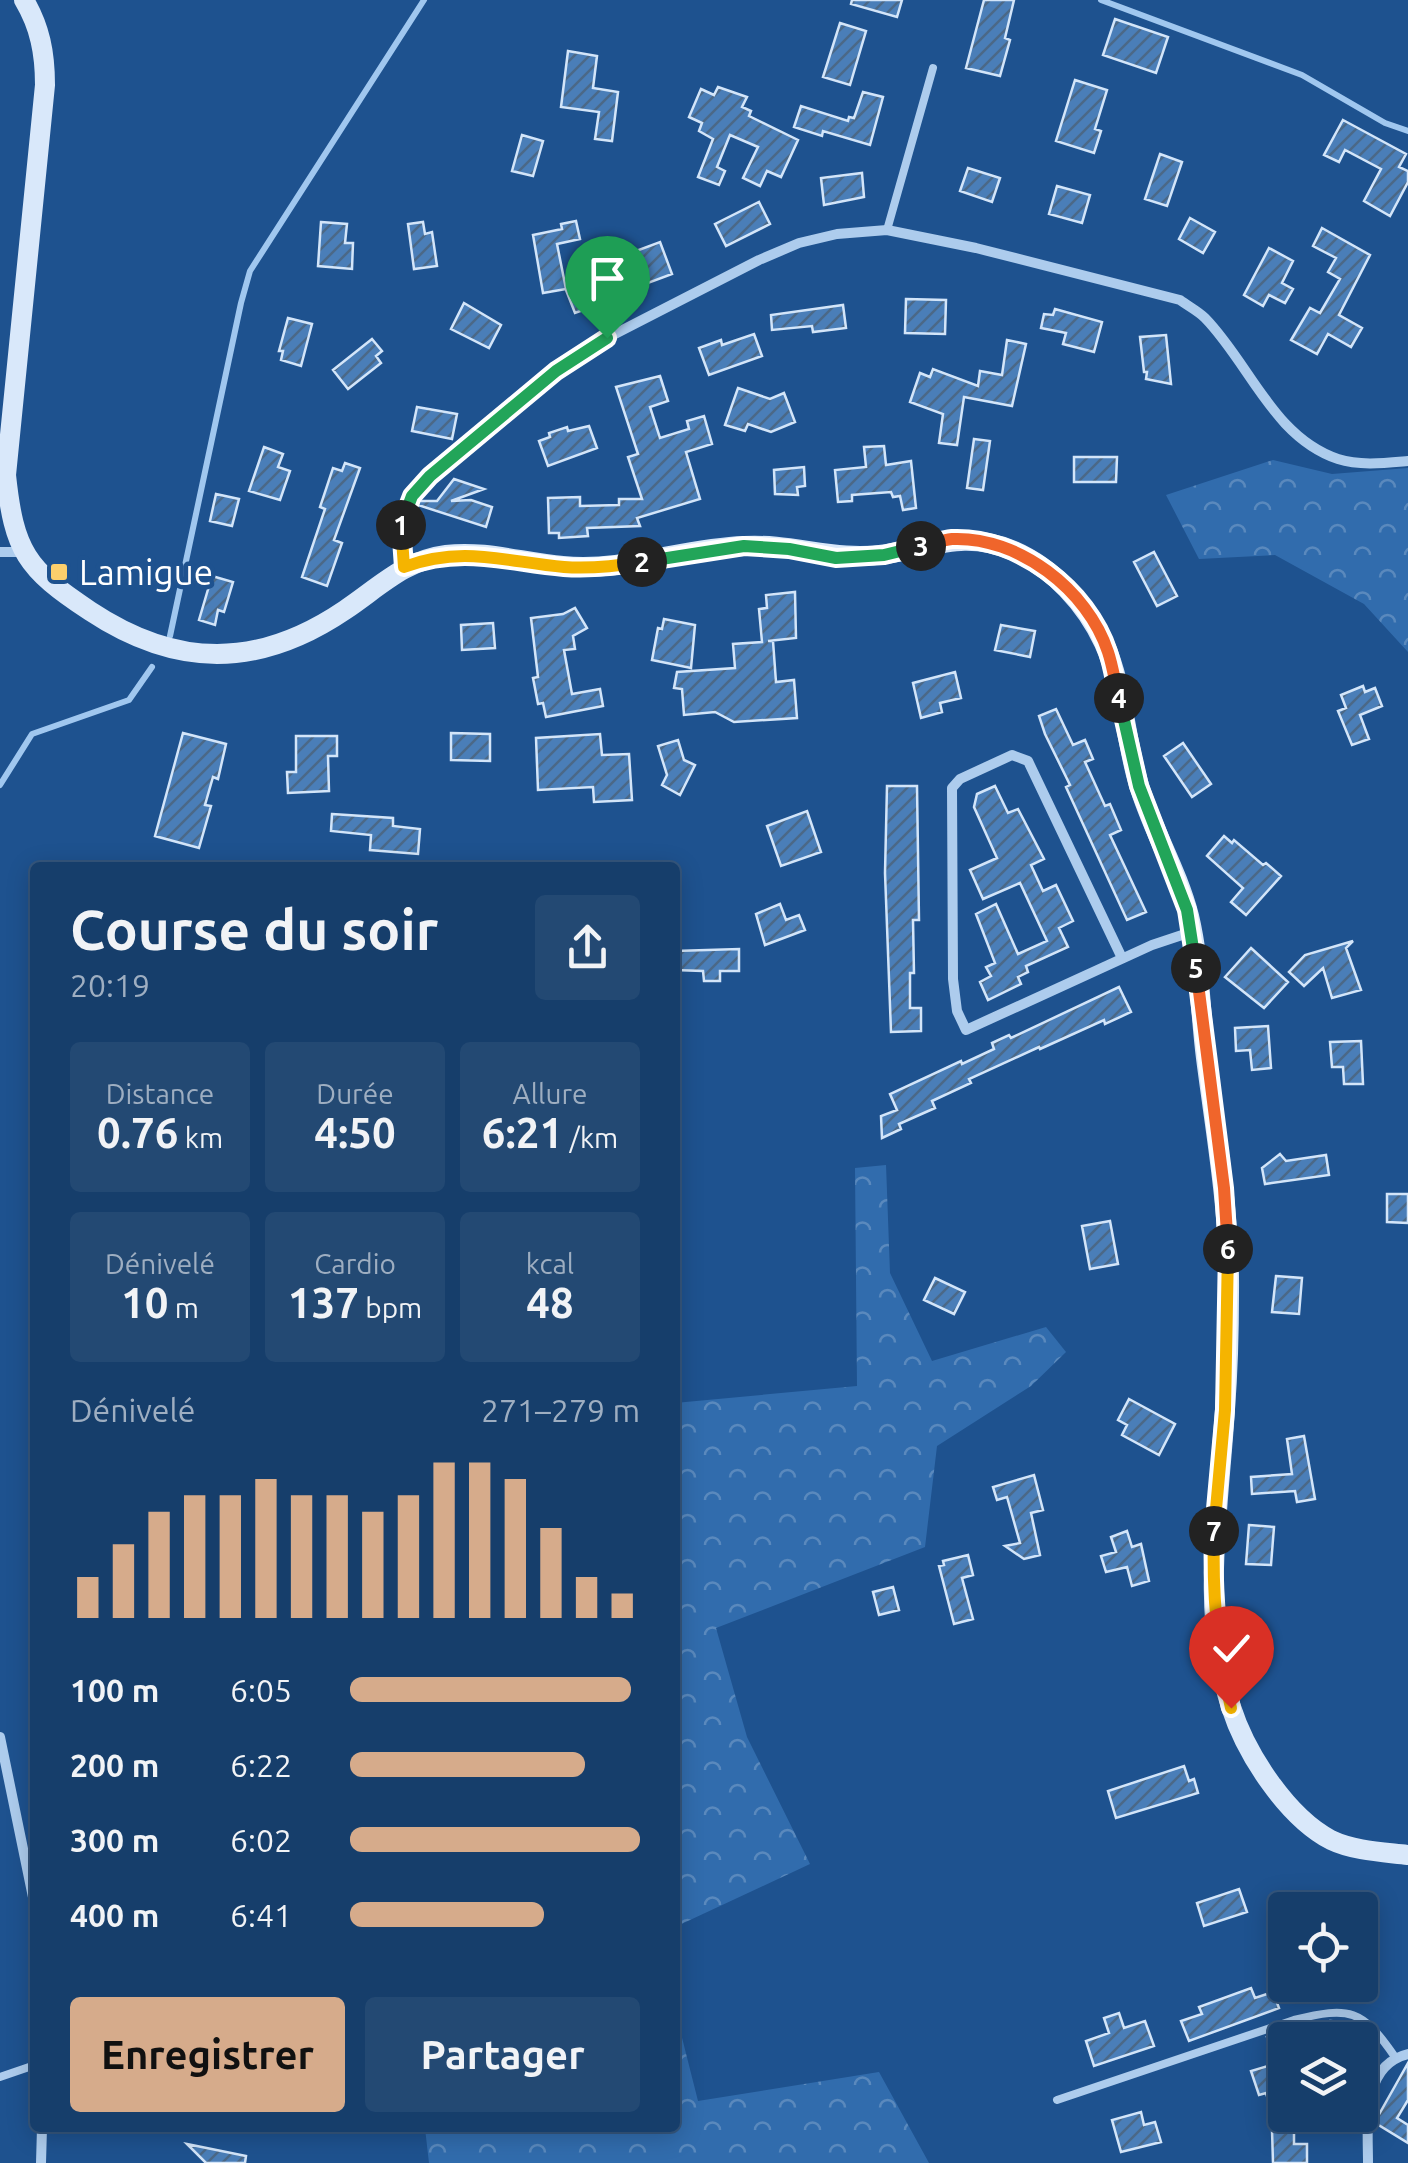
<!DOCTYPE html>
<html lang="fr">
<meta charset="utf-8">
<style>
:root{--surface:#163e6b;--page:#234973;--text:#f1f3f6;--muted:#9eaec1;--line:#35577e;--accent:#d6ab8b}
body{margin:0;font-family:Ubuntu,sans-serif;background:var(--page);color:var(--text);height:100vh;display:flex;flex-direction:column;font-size:38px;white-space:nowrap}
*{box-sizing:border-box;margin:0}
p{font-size:32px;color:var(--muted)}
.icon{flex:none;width:55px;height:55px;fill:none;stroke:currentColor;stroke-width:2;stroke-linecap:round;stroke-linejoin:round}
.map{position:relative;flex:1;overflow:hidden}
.drawer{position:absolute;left:30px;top:862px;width:650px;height:1270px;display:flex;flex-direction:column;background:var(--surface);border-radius:10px;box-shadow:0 5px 25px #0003,0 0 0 2px var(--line)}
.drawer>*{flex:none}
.buttons{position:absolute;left:1268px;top:1892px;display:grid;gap:20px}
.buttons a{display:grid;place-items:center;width:110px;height:110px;border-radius:10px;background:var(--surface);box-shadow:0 5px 25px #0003,0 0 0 2px var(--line);font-size:50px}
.pin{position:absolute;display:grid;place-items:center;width:85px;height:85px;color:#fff;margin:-102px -42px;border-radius:50% 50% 50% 0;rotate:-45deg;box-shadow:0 0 10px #0007}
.pin .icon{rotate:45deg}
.km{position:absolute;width:50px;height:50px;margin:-25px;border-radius:50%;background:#222;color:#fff;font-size:28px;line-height:50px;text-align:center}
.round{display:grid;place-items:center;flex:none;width:105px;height:105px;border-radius:10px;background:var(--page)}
.head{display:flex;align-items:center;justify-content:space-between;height:170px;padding:0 40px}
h1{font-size:55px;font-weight:700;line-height:75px}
.metrics{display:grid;grid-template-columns:repeat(3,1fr);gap:15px;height:170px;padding:10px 40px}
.metrics div{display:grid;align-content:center;border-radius:10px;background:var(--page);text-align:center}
.metrics b{font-size:42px;font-weight:700}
.metrics small{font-size:28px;font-weight:400}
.metrics p{font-size:28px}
.chart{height:280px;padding:20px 40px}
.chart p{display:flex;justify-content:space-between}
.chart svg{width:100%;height:180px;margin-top:10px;stroke:var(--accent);stroke-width:6}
.primary-button{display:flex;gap:20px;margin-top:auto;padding:20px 40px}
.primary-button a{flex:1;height:115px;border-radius:10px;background:var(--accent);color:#111;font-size:40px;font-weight:700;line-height:115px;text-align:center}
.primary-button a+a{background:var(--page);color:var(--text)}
ul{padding:0 40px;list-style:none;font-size:32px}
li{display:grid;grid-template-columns:160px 120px 1fr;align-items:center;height:75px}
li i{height:25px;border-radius:12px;background:var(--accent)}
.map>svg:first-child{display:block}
.forest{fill:url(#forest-crowns)}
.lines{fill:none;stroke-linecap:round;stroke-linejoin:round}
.stream{stroke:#a0c7ef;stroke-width:6}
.building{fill:url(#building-hatch);stroke:#d3e5f9;stroke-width:2.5}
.lane{stroke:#adcced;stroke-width:8}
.street{stroke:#adcced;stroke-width:10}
.secondary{stroke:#d9e8fa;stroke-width:20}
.split-1-casing{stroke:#fff;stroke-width:20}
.split-2-casing{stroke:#fff;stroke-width:20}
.split-3-casing{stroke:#fff;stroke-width:20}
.split-4-casing{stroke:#fff;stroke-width:20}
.split-5-casing{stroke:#fff;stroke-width:20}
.split-6-casing{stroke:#fff;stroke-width:20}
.split-7-casing{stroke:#fff;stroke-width:20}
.split-8-casing{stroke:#fff;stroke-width:20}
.split-1{stroke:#22a559;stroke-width:12}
.split-2{stroke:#f5b400;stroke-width:12}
.split-3{stroke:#22a559;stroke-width:12}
.split-4{stroke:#f0652b;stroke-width:12}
.split-5{stroke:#22a559;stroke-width:12}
.split-6{stroke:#f0652b;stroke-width:12}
.split-7{stroke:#f5b400;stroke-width:12}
.split-8{stroke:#f5b400;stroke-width:12}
.poi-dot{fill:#fccf6c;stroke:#1e528f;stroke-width:4}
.labels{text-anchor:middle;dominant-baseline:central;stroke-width:9;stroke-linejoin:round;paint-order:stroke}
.poi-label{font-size:35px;fill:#fff;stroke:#1e528f;text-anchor:start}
</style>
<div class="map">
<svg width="1408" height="2163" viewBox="0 0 1408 2163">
<defs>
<pattern id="forest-crowns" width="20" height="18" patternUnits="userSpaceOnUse" patternTransform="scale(2.5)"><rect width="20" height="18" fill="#316cad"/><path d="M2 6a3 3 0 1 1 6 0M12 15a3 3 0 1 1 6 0" fill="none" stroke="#5a89bd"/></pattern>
<pattern id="building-hatch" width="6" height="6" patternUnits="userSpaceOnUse" patternTransform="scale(2.5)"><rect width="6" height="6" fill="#4a7eb8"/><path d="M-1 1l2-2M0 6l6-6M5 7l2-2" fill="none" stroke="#4b6887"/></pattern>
</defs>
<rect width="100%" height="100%" fill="#1e528f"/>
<path class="forest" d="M 1273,460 L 1332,474 L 1408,468 L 1408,652 L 1364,604 L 1275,555 L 1199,559 L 1166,495 Z
M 886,1165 L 890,1273 L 932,1361 L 1046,1327 L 1066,1352 L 1031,1386 L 937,1446 L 925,1547 L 716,1628 L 747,1737 L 810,1864 L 675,1927 L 675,1403 L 857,1386 L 855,1168 Z
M 675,2010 L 698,2101 L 879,2072 L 929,2163 L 429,2163 L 425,2128 L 675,2128 Z"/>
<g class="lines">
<path class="stream" d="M 1101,0 L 1302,75 L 1385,123 L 1408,131
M 170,636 L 241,303 L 250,271 L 424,0
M 0,785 L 32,734 L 129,700 L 152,667"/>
</g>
<path class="building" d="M 852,0 L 902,0 L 897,17 L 851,4 Z
M 984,0 L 1014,0 L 1005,38 L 1010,40 L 1000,76 L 966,68 Z
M 1115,19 L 1168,37 L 1156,73 L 1103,55 Z
M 840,23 L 866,31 L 850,85 L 823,77 Z
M 568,51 L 597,56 L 593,88 L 618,92 L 612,141 L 595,139 L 599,112 L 561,107 Z
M 1075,80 L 1107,90 L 1095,129 L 1101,131 L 1094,153 L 1056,141 Z
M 718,87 L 747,97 L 742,107 L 751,111 L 749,116 L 798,140 L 781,177 L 767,171 L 760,186 L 743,178 L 758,147 L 730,135 L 717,167 L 725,171 L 719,185 L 698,177 L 713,139 L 699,131 L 702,123 L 689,117 L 701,89 L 714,95 Z
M 863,92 L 883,97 L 870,145 L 823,131 L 822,136 L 794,127 L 801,106 L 848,121 L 849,117 L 854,118 Z
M 1343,120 L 1406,154 L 1399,167 L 1408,171 L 1408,182 L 1390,216 L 1364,201 L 1381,169 L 1345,150 L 1339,162 L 1324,155 Z
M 522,135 L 543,141 L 533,176 L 512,171 Z
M 1160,154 L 1182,162 L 1167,206 L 1145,199 Z
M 968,168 L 1000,178 L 992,202 L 960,191 Z
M 862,173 L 864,197 L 824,205 L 821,178 Z
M 1057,186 L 1090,195 L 1082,223 L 1049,214 Z
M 759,202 L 770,224 L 726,246 L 715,224 Z
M 1190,218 L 1215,232 L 1203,253 L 1179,239 Z
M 576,221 L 580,239 L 557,244 L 566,289 L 543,293 L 533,235 L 562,229 L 561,224 Z
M 321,222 L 347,224 L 345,243 L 353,243 L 352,269 L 318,266 Z
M 423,222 L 425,234 L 432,232 L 437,266 L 414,269 L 408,224 Z
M 1322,228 L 1370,255 L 1339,315 L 1362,328 L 1351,347 L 1328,334 L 1317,354 L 1291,340 L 1310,308 L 1320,313 L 1340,279 L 1328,272 L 1336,258 L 1313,246 Z
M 660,242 L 672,274 L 648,283 L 636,251 Z
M 1269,248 L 1293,261 L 1282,283 L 1293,289 L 1285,303 L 1269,295 L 1263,306 L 1244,295 Z
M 601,277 L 609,301 L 575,313 L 566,290 Z
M 906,299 L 946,300 L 945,334 L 905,333 Z
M 464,303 L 501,325 L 489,348 L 451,329 Z
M 843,305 L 846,328 L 813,332 L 812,326 L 772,330 L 771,315 Z
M 1055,309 L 1102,322 L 1094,352 L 1063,344 L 1066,333 L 1041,328 L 1044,314 L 1053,315 Z
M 288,318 L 312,324 L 301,366 L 281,360 L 283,351 L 279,351 Z
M 754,334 L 762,356 L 709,375 L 699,348 L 721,340 L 722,345 Z
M 1166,335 L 1171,384 L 1146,379 L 1147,372 L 1144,372 L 1140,337 Z
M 372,339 L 382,351 L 376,356 L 381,363 L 348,389 L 333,370 Z
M 1007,340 L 1026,344 L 1012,406 L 964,397 L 957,445 L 939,443 L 943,414 L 910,402 L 920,373 L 930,377 L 933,369 L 978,386 L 980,371 L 1002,375 Z
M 660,376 L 668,401 L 650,407 L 660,438 L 689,429 L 687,421 L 704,416 L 712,444 L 686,452 L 700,499 L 637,518 L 640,526 L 587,528 L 588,536 L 559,538 L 559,533 L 549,533 L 548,498 L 580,497 L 580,506 L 619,505 L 619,499 L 642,499 L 628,457 L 638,454 L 616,387 Z
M 738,388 L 770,399 L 784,393 L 795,422 L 771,432 L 748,424 L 745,431 L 725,425 Z
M 417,407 L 457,414 L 452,439 L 412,431 Z
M 589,426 L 597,448 L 548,466 L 539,441 L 550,437 L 549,433 L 567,427 L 568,431 Z
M 974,439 L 990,441 L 983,490 L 967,488 Z
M 884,446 L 886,465 L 911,461 L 916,508 L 903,510 L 900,496 L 893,497 L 891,492 L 852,495 L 852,501 L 838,502 L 835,470 L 866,467 L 864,447 Z
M 264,447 L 283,454 L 278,467 L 290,471 L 280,500 L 249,491 Z
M 1074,457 L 1117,457 L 1116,482 L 1074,482 Z
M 345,463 L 360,468 L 334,540 L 342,543 L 327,586 L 302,577 L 325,509 L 320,507 L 333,468 L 342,471 Z
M 804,467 L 805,486 L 797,487 L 798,495 L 775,494 L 774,470 Z
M 454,479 L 484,489 L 451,501 L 471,500 L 492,507 L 486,527 L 418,505 L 419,501 L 437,501 Z
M 216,494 L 239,499 L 232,526 L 210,521 Z
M 1154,552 L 1177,596 L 1157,606 L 1134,562 Z
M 212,576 L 233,582 L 224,612 L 218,610 L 215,625 L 199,620 Z
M 795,592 L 796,638 L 768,641 L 773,641 L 776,682 L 794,680 L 797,718 L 734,722 L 715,712 L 684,715 L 682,689 L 674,688 L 677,672 L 735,668 L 733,644 L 762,642 L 759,609 L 767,608 L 766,595 Z
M 575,608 L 587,628 L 573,636 L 575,649 L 564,650 L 572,694 L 600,689 L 603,706 L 546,717 L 543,703 L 538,704 L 533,678 L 538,677 L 531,618 L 563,614 Z
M 664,619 L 695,625 L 691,668 L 652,660 L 658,628 L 662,629 Z
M 493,623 L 495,648 L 462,650 L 461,625 Z
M 1001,625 L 1035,631 L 1030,657 L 995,650 Z
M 955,672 L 961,698 L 940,703 L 942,712 L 921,718 L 913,683 Z
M 1363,686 L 1365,692 L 1375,688 L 1382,706 L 1360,715 L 1369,739 L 1352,745 L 1338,711 L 1346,708 L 1341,695 Z
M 1056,709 L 1073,745 L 1085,740 L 1093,759 L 1085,762 L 1105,806 L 1110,804 L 1121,830 L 1110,835 L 1146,912 L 1127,920 L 1066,787 L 1070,785 L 1045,734 L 1039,716 Z
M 183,733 L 226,744 L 218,779 L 213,777 L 205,805 L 211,806 L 199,848 L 155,836 Z
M 451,733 L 490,734 L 490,761 L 451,760 Z
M 600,734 L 602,755 L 629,754 L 632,800 L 594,802 L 593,787 L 538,790 L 536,738 Z
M 296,736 L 337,736 L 337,756 L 328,756 L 329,791 L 288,793 L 287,772 L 296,772 Z
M 678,740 L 684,760 L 695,765 L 680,795 L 662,785 L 667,775 L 658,746 Z
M 1183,743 L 1211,784 L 1192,797 L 1164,756 Z
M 887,786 L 917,786 L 919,920 L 913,920 L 914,973 L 910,973 L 910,1008 L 921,1008 L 921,1031 L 891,1032 L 885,873 Z
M 995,786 L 1008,813 L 1018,809 L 1044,859 L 1031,865 L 1043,891 L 1056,885 L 1073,921 L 1059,928 L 1068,947 L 1026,966 L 1028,972 L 1018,977 L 1021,984 L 988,1000 L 980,982 L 991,976 L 986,967 L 995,963 L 976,914 L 996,904 L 1018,954 L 1047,941 L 1020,883 L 983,899 L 970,870 L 997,858 L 974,807 L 977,794 Z
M 807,811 L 821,852 L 781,866 L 767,826 Z
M 332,814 L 393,818 L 393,826 L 420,829 L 418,854 L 370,850 L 371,835 L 331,831 Z
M 1224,836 L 1232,843 L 1234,840 L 1263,865 L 1266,863 L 1281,876 L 1246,915 L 1231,902 L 1243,888 L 1207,856 Z
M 780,904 L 786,920 L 799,915 L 805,930 L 765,945 L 756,914 Z
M 1353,941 L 1346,948 L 1361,990 L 1332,998 L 1323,968 L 1304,986 L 1289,972 L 1305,955 Z
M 1251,948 L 1288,982 L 1264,1008 L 1225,977 Z
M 739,949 L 739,971 L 720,971 L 720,981 L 704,981 L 703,971 L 675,970 L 675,951 Z
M 1119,987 L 1131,1012 L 1105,1024 L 1104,1020 L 1040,1049 L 1039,1047 L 969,1079 L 971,1083 L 932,1101 L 935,1108 L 899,1124 L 901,1129 L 882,1138 L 881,1116 L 897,1110 L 890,1094 L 961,1061 L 962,1064 L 994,1049 L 992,1043 L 1009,1035 L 1011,1038 Z
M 1268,1026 L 1271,1068 L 1252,1070 L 1250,1050 L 1236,1051 L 1235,1028 Z
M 1361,1041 L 1363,1084 L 1344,1084 L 1343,1067 L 1332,1067 L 1330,1042 Z
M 1280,1154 L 1286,1161 L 1326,1155 L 1329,1175 L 1265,1184 L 1262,1168 Z
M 1387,1194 L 1408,1194 L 1408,1223 L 1387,1222 Z
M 1110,1221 L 1118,1264 L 1090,1269 L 1082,1226 Z
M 1276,1276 L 1302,1278 L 1299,1314 L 1272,1312 Z
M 935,1278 L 965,1292 L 954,1314 L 924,1300 Z
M 1129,1399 L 1175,1424 L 1159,1455 L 1122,1435 L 1127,1425 L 1118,1420 Z
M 1304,1436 L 1315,1499 L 1297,1502 L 1295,1491 L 1252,1494 L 1251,1477 L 1292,1474 L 1287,1439 Z
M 1034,1475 L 1043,1510 L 1031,1513 L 1040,1555 L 1024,1559 L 1005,1546 L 1020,1543 L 1007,1497 L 997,1500 L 993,1487 Z
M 1249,1525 L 1274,1527 L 1271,1565 L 1246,1564 Z
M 1127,1531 L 1132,1547 L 1141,1544 L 1149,1581 L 1132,1586 L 1127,1567 L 1106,1572 L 1101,1556 L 1116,1552 L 1111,1537 Z
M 968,1555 L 973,1575 L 962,1578 L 973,1619 L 954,1624 L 939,1566 L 944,1565 L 943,1561 Z
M 893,1587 L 899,1610 L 879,1615 L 873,1592 Z
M 1184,1766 L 1189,1781 L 1194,1779 L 1198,1793 L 1116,1818 L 1108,1791 Z
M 1239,1889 L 1247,1912 L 1204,1926 L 1197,1903 Z
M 1251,1988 L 1255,1998 L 1273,1992 L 1279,2008 L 1189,2041 L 1181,2021 L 1202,2014 L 1199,2007 Z
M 1119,2013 L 1124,2028 L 1145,2021 L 1154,2046 L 1094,2066 L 1086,2041 L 1109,2033 L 1104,2018 Z
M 1330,2021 L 1352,2023 L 1350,2040 L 1268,2040 L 1267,2037 L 1296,2027 Z
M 1278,2063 L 1285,2086 L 1285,2130 L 1294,2130 L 1294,2144 L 1307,2144 L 1307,2163 L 1273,2163 L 1272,2130 L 1278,2130 L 1266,2093 L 1259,2095 L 1251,2071 Z
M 1408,2063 L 1408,2100 L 1397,2118 L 1408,2125 L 1408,2143 L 1377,2124 L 1377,2118 Z
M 1141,2112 L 1144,2125 L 1155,2122 L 1161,2142 L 1121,2152 L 1112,2120 Z
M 187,2144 L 246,2156 L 245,2163 L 206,2163 Z"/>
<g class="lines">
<path class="lane" d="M 887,230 L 933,68
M 0,2077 L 35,2065
M 1057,2100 L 1294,2020 C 1350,2006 1362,2009 1395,2057"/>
<path class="street" d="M 0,552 L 22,552
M 404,567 L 401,525 L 412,496 L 431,476 L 556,371 L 607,338 L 759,260 L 799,243 L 837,234 L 887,230 L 976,248 L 1180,300 C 1188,306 1198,311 1205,318 C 1250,364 1273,437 1338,459 C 1360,466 1385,463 1408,461
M 1122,958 L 1028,761 L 1012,755 L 960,779 L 952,788 L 953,979 L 957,1011 L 966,1030 L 1152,945 L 1191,932
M 0,1737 L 35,1907
M 41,2163 L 42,2128
M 1368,2163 C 1368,2125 1361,2065 1408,2054"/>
<path class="secondary" d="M 24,0 C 40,27 45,53 45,85 L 6,475 C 14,551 26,569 90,611 C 176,668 258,669 345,610 C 378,588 405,560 446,555 C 485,550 524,563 563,566 C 625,572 683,548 744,546 C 793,543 836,562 886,554 C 935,547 964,530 1014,551 C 1053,568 1086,604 1104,643 C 1123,685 1125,737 1138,782 C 1151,828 1177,869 1189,916 C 1200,962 1200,1011 1206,1058 C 1216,1136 1230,1213 1229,1292 C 1229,1331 1228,1370 1225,1409 C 1219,1509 1200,1610 1231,1707 C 1246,1754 1287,1817 1331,1840 C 1354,1851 1383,1852 1408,1855"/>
</g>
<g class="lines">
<g class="split-1-casing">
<path id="split-1" d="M 401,525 L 412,496 L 430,476 L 556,371 L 607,338"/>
</g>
<g class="split-2-casing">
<path id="split-2" d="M 401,525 L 404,567 C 463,545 506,562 564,567 C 590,569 617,566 642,562"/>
</g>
<g class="split-3-casing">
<path id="split-3" d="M 642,562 L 744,546 L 789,549 L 836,558 L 884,555 L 921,546"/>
</g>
<g class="split-4-casing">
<path id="split-4" d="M 921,546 C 931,544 942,540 952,539 C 1018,536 1088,590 1108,652 C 1113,667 1115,683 1119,698"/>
</g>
<g class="split-5-casing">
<path id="split-5" d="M 1119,698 L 1139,786 L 1187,910 L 1196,968"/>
</g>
<g class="split-6-casing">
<path id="split-6" d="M 1196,968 L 1224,1188 L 1228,1249"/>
</g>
<g class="split-7-casing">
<path id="split-7" d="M 1214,1531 L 1225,1410 L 1228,1249"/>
</g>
<g class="split-8-casing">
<path id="split-8" d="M 1214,1531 C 1212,1594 1217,1648 1231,1708"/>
</g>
<use href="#split-1" class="split-1"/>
<use href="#split-2" class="split-2"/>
<use href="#split-3" class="split-3"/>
<use href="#split-4" class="split-4"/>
<use href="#split-5" class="split-5"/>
<use href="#split-6" class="split-6"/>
<use href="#split-7" class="split-7"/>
<use href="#split-8" class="split-8"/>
</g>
<rect class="poi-dot" x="49" y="562" width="20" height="20" rx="5"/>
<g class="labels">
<g class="poi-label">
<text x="79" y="572">Lamigue</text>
</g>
</g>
</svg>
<div class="buttons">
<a><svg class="icon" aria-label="locate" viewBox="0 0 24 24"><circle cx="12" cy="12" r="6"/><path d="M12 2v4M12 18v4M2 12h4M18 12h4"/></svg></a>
<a><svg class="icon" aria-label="layers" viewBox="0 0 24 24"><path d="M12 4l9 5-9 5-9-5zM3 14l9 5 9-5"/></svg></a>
</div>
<div class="pin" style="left:607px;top:338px;background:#1e9e55"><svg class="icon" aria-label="arrive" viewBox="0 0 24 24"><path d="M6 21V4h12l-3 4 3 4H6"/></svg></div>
<div class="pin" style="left:1231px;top:1708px;background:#d93025"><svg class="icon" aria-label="check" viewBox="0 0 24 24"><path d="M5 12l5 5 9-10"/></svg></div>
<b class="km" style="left:401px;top:525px">1</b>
<b class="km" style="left:642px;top:562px">2</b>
<b class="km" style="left:921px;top:546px">3</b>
<b class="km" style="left:1119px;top:698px">4</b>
<b class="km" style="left:1196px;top:968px">5</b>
<b class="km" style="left:1228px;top:1249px">6</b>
<b class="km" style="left:1214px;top:1531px">7</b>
<section class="drawer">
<div class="head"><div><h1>Course du soir</h1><p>20:19</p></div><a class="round"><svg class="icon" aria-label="share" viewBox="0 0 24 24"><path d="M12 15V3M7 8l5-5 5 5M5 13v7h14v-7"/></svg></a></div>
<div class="metrics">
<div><p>Distance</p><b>0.76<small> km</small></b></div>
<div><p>Durée</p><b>4:50</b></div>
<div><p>Allure</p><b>6:21<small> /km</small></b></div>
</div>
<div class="metrics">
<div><p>Dénivelé</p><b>10<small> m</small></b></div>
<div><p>Cardio</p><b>137<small> bpm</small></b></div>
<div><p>kcal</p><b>48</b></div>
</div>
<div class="chart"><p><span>Dénivelé</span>271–279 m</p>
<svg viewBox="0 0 160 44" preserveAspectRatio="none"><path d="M5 44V34M15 44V26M25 44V18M35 44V14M45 44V14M55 44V10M65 44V14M75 44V14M85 44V18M95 44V14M105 44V6M115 44V6M125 44V10M135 44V22M145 44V34M155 44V38"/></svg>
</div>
<ul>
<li><b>100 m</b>6:05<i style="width:97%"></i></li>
<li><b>200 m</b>6:22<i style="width:81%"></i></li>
<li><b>300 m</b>6:02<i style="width:100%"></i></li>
<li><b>400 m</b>6:41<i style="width:67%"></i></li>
</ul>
<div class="primary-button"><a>Enregistrer</a><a>Partager</a></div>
</section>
</div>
